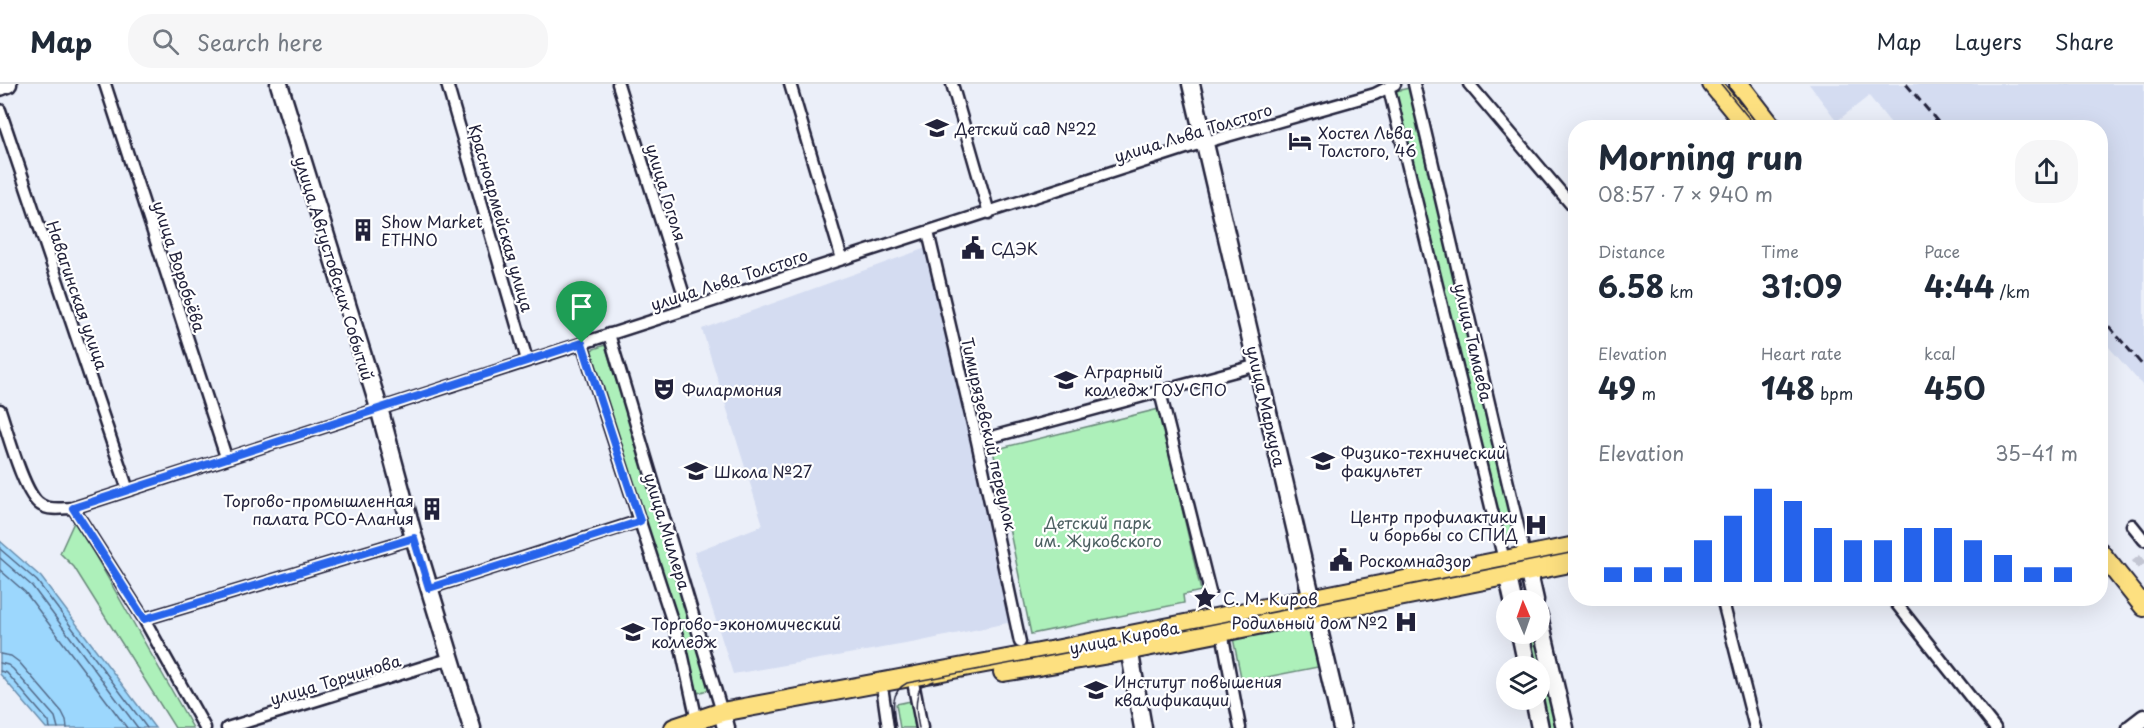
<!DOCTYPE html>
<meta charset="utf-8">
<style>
:root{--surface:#fff;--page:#f6f6f7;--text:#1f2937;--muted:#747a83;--line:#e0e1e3;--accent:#2563eb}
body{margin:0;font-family:"Playpen Sans",sans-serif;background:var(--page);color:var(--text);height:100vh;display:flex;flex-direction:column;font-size:22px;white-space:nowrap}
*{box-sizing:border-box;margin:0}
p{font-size:20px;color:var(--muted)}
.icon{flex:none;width:33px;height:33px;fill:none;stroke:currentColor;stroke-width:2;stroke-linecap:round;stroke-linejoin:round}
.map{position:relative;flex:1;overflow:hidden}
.panel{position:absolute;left:1568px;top:36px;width:540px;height:486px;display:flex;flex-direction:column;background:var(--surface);border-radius:24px;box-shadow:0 6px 24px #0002}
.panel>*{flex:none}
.needle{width:39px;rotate:358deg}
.fabs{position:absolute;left:1496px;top:506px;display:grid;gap:12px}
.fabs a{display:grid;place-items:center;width:54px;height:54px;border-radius:50%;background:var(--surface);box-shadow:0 6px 24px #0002;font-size:30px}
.pin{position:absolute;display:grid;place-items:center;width:51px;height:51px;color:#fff;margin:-62px -26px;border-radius:50% 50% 50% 0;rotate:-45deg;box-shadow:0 0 6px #0007}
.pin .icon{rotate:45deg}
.round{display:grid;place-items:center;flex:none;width:63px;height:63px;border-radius:24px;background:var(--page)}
.headline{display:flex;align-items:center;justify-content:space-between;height:102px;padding:0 30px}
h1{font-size:33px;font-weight:700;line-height:45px}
.stats{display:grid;grid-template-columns:repeat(3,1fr);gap:9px;height:102px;padding:6px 30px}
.stats div{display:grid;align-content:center}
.stats b{font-size:30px;font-weight:700}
.stats small{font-size:16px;font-weight:400}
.stats p{font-size:16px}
.chart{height:168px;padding:12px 30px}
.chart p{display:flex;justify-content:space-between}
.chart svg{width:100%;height:108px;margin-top:6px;stroke:var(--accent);stroke-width:6}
header{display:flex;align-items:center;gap:36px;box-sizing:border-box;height:84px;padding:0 30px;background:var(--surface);border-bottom:2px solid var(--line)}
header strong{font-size:28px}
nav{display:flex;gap:33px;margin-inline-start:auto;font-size:21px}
.search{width:420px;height:54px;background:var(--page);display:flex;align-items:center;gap:15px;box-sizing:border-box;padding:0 21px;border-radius:24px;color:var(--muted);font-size:22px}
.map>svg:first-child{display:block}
.built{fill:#d4dcf1}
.green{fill:#adf0ba;stroke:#68897a;stroke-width:1.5}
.water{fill:#9cd7fd;stroke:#6b8faf;stroke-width:1.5}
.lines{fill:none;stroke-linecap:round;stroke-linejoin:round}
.shore{stroke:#536a89;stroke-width:1.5}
.street-tunnel{stroke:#c3c6d3;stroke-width:10;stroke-dasharray:10 5;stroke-linecap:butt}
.street-casing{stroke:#22223b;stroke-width:15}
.secondary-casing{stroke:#22223b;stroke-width:21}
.primary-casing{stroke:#22223b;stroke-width:22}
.street{stroke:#fff;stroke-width:10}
.secondary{stroke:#fff;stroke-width:16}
.primary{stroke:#fde080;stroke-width:18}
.tram{stroke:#22223b;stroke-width:1.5}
.rail{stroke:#22223b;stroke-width:3;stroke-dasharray:9 4.5;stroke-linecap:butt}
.route-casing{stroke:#fff;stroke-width:12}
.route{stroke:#2563eb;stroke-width:8}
.labels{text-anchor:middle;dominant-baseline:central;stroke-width:4.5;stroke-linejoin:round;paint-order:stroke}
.poi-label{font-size:16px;fill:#22223b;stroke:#fff;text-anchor:start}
.street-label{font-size:16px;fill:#22223b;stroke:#fff}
.park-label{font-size:16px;fill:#4c6061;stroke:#fff}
</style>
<header>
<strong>Map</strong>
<div class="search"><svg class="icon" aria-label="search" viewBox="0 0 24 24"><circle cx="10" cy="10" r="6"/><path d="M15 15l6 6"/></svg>Search here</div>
<nav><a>Map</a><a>Layers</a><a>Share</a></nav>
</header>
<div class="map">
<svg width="2144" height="644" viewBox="0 0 2144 644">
<rect width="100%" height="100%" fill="#ebeff9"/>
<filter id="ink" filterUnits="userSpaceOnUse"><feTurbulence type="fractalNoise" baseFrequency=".0167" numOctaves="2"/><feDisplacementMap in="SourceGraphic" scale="12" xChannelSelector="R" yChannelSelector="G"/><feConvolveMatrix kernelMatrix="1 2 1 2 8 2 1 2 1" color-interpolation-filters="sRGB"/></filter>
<g filter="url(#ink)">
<path class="built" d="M 1809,0 L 2144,0 L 2144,303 L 2100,253 L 2100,44 L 1894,43 L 1869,12 L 1837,37 Z
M 926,164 L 952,267 L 1012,538 L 917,558 L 733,590 L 694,468 L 763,441 L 702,245 Z"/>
<path class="green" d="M 1409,4 L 1514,450 L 1501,452 L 1396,7 Z
M 605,261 L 713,604 L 698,609 L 591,266 Z
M 1159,325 L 1201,507 L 1183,511 L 1184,519 L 1031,550 L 993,366 Z
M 75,436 L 193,644 L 175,644 L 74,483 L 60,469 Z
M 1309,540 L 1318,583 L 1242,598 L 1233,554 Z
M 1524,549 L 1538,549 L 1560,644 L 1546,644 L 1539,615 L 1539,582 L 1531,582 Z
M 911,617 L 915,644 L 900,644 L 896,620 Z"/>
<path class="water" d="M 0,457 L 41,493 L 155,644 L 46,644 L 0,590 Z"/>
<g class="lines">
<path class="shore" d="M 0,465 L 37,497 L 147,644
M 0,474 L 32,502 L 138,644
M 0,486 L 25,508 L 127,644
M 0,570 L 11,572 L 19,578 L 62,628 L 66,636 L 67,644
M 0,579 L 8,581 L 13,585 L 55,633 L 58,644
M 0,587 L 7,589 L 49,638 L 50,644"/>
<path class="street-tunnel" d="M 2135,481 L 2144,474"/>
<g class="street-casing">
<path id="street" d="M 105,0 L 226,373
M 447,0 L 527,276
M 618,0 L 688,224
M 790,0 L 842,175
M 952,0 L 989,129
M 1414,0 L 1525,472
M 1469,0 L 1575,125
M 1389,5 L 1504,476
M 0,26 L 128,406
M 928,148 L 977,357 L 1020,558
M 609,250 L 722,628
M 582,259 L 681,564 L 697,637
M 1160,308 L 1210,508
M 0,326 C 7,346 24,412 41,421 C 50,427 63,424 73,424 L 1192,62 L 1375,10 L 1395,0
M 977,357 L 1258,281
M 73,424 L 144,535 L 205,644
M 2132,441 L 2144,456
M 429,504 L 640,437
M 1722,514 L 1755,644
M 1892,514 L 1995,644
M 144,535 L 414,454
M 1222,548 L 1240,644
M 914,603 L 922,644
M 883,609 L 888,644
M 227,644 L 452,574"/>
</g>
<g class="secondary-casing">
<path id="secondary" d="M 279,0 L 379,324 L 414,454 L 472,644
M 1191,0 L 1342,644
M 0,3 L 8,0
M 1526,476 L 1535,516
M 1505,480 L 1513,516
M 1539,532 L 1565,644
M 1520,549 L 1527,582
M 1127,553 L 1143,644
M 1534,615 L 1540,644
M 722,628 L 726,644
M 2131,644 L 2144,634"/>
</g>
<g class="primary-casing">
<path id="primary" d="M 1712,0 L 1748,44
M 1739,0 L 1773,44
M 2100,468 L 2144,523
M 1003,588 L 1121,568 L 1575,478
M 674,644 L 722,628 L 1055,566 L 1575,462"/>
</g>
<use href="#street" class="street"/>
<use href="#secondary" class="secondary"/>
<use href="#primary" class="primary"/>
<path class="tram" d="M 1721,0 L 1757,44
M 896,644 C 893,627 889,608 907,599 L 1128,557 L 1575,468
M 919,644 C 916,629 914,616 921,602 L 934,597"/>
<path class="rail" d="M 1906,0 L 1943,44
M 2100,232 L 2144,283"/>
</g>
</g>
<g class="lines" filter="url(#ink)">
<g class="route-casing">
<path id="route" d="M 582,259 L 640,437 L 635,439 L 429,504 L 414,454 L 144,535 L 73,424 Z"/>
</g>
<use href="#route" class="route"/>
</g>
<defs>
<g id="school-bare" transform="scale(1.8)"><path d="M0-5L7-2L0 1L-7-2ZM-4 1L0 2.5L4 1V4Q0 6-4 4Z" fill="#22223b" stroke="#fff" stroke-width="2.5" paint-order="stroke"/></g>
<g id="hotel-bare" transform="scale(1.8)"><path d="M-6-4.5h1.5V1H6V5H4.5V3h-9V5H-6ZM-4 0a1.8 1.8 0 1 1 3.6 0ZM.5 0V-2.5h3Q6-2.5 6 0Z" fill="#22223b" stroke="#fff" stroke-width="2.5" paint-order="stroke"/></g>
<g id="building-bare" transform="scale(1.8)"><path d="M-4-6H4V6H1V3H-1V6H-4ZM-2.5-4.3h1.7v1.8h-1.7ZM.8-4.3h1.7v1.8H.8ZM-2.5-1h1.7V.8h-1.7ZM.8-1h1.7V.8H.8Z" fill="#22223b" stroke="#fff" stroke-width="2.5" paint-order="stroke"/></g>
<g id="civic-bare" transform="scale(1.8)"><path d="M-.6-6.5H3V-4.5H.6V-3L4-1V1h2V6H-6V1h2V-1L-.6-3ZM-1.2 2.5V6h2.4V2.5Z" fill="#22223b" stroke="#fff" stroke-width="2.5" paint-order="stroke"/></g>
<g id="university-bare" transform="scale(1.8)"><path d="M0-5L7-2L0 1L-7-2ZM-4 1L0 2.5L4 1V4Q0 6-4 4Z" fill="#22223b" stroke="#fff" stroke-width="2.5" paint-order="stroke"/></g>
<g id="theatre-bare" transform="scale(1.8)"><path d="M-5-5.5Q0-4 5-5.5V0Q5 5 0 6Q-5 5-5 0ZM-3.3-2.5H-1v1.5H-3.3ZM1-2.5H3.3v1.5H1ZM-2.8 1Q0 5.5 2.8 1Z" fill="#22223b" stroke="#fff" stroke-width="2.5" paint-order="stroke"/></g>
<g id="hospital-bare" transform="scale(1.8)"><path d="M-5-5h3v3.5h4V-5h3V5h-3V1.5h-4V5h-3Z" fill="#22223b" stroke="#fff" stroke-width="2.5" paint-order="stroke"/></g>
<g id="sight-bare" transform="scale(1.8)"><path d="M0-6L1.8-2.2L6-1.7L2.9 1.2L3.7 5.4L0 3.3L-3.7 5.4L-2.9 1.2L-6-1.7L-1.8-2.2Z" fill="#22223b" stroke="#fff" stroke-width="2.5" paint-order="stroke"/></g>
</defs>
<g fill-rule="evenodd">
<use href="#school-bare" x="937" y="44"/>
<use href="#hotel-bare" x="1300" y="57"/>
<use href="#building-bare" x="363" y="146"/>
<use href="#civic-bare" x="973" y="164"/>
<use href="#university-bare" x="1066" y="296"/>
<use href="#theatre-bare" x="664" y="305"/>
<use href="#university-bare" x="1323" y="377"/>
<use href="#school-bare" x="696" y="387"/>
<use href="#building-bare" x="432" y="425"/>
<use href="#hospital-bare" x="1536" y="441"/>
<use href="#civic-bare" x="1341" y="476"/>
<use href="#sight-bare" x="1205" y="514"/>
<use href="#hospital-bare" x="1406" y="538"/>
<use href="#university-bare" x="633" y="548"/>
<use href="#university-bare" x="1096" y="606"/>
</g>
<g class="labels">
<g class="poi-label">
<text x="955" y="44">Детский сад №22</text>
<text x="1318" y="48">Хостел Льва<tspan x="1318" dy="18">Толстого, 46</tspan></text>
<text x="381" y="137">Show Market<tspan x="381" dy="18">ETHNO</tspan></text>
<text x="991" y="164">СДЭК</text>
<text x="1084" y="287">Аграрный<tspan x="1084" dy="18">колледж ГОУ СПО</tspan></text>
<text x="682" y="305">Филармония</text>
<text x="1341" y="368">Физико-технический<tspan x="1341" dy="18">факультет</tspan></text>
<text x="714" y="387">Школа №27</text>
<text x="414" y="416" text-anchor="end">Торгово-промышленная<tspan x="414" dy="18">палата РСО-Алания</tspan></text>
<text x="1518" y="432" text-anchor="end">Центр профилактики<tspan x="1518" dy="18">и борьбы со СПИД</tspan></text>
<text x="1359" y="476">Роскомнадзор</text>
<text x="1223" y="514">С. М. Киров</text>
<text x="1388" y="538" text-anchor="end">Родильный дом №2</text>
<text x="651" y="539">Торгово-экономический<tspan x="651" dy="18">колледж</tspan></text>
<text x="1114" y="597">Институт повышения<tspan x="1114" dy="18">квалификации</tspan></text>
</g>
<g class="street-label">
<text transform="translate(1193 48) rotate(-17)">улица Льва Толстого</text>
<text transform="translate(667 108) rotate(73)">улица Гоголя</text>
<text transform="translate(502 134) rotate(74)">Красноармейская улица</text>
<text transform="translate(180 182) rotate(72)">улица Воробьёва</text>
<text transform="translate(335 184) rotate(73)">улица Августовских Событий</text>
<text transform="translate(729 195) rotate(-18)">улица Льва Толстого</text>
<text transform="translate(78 211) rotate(71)">Навагинская улица</text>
<text transform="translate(1474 258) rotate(77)">улица Тамаева</text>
<text transform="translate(1267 322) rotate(77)">улица Маркуса</text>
<text transform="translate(990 350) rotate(77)">Тимирязевский переулок</text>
<text transform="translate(668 447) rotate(73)">улица Миллера</text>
<text transform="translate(1124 553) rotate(-11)">улица Кирова</text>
<text transform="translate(335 595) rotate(-17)">улица Торчинова</text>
</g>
<g class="park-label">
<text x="1098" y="438">Детский парк<tspan x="1098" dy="18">им. Жуковского</tspan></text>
</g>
</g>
</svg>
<div class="fabs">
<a><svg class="needle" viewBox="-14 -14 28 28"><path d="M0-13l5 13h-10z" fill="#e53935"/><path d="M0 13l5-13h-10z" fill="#747a83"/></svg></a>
<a><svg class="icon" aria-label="layers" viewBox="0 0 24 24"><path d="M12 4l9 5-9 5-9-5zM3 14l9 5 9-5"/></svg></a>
</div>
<div class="pin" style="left:582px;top:259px;background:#1e9e55"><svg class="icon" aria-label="arrive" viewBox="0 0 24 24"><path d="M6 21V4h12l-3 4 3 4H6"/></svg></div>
<section class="panel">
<div class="headline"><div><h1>Morning run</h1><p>08:57 · 7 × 940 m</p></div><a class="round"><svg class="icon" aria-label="share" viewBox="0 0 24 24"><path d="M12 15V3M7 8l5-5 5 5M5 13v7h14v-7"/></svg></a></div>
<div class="stats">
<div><p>Distance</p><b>6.58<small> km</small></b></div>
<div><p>Time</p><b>31:09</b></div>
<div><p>Pace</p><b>4:44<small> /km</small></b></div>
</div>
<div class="stats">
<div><p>Elevation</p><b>49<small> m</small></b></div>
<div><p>Heart rate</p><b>148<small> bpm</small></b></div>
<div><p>kcal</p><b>450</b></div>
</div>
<div class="chart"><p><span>Elevation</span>35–41 m</p>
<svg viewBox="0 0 160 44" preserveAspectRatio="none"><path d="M5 44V38M15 44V38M25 44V38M35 44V27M45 44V17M55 44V6M65 44V11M75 44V22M85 44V27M95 44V27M105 44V22M115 44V22M125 44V27M135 44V33M145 44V38M155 44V38"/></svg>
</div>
</section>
</div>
